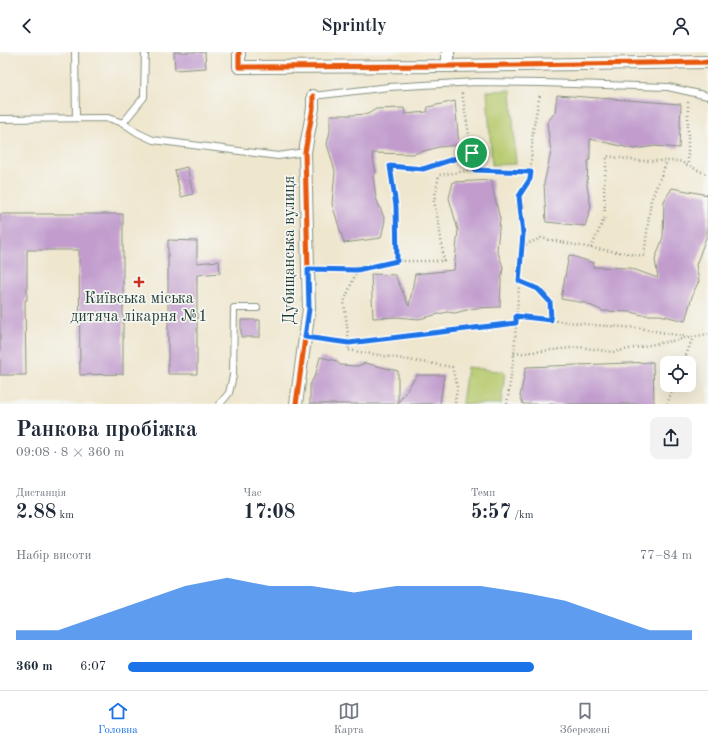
<!DOCTYPE html>
<html lang="uk">
<meta charset="utf-8">
<style>
:root{--surface:#fff;--page:#f2f2f3;--text:#1f2937;--muted:#747a83;--line:#e0e1e3;--accent:#1a73e8}
body{margin:0;font-family:"Old Standard TT",serif;background:var(--page);color:var(--text);height:100vh;display:flex;flex-direction:column;font-size:15px;white-space:nowrap}
*{box-sizing:border-box;margin:0}
p{font-size:13px;color:var(--muted)}
.icon{flex:none;width:22px;height:22px;fill:none;stroke:currentColor;stroke-width:2;stroke-linecap:round;stroke-linejoin:round}
.map{position:relative;height:352px;overflow:hidden}
.details{display:flex;flex-direction:column;background:var(--surface);flex:1}
.details>*{flex:none}
.tools{position:absolute;left:660px;top:304px;display:grid;gap:8px}
.tools a{display:grid;place-items:center;width:36px;height:36px;border-radius:8px;background:var(--surface);box-shadow:0 4px 16px #0002;font-size:20px}
.pin{position:absolute;display:grid;place-items:center;width:34px;height:34px;color:#fff;margin:-17px;border:2px solid #fff;border-radius:50%;box-shadow:0 1px 4px #0007}
.round{display:grid;place-items:center;flex:none;width:42px;height:42px;border-radius:8px;background:var(--page)}
.overview{display:flex;align-items:center;justify-content:space-between;height:68px;padding:0 16px}
h1{font-size:22px;font-weight:800;line-height:30px}
.figures{display:grid;grid-template-columns:repeat(3,1fr);gap:6px;height:68px;padding:4px 16px}
.figures div{display:grid;align-content:center}
.figures b{font-size:20px;font-weight:800}
.figures small{font-size:11px;font-weight:400}
.figures p{font-size:11px}
.chart{height:112px;padding:8px 16px}
.chart p{display:flex;justify-content:space-between}
.chart svg{width:100%;height:72px;margin-top:4px;fill:var(--accent);opacity:.7}
ul{padding:0 16px;list-style:none;font-size:13px}
li{display:grid;grid-template-columns:64px 48px 1fr;align-items:center;height:30px}
li i{height:10px;border-radius:5px;background:var(--accent)}
header{display:flex;justify-content:space-between;align-items:center;height:52px;padding:0 16px;background:var(--surface);font-size:18px;font-weight:800}
.menu{display:flex;justify-content:space-around;align-items:center;height:56px;border-top:1px solid var(--line);background:var(--surface);font-size:11px;color:var(--muted)}
.menu a{display:grid;justify-items:center;gap:2px}
.menu .selected{color:var(--accent)}
.map>svg:first-child{display:block}
.green{fill:#b6c96c;stroke:#6a8350}
.building{fill:#c19ccd}
.lines{fill:none;stroke-linecap:round;stroke-linejoin:round}
.lane-casing{stroke:#879281;stroke-width:8}
.street-casing{stroke:#879281;stroke-width:14}
.path{stroke:#879281;stroke-width:2.5;stroke-dasharray:1 3;stroke-linecap:butt}
.lane{stroke:#fff;stroke-width:6}
.street{stroke:#fff;stroke-width:12}
.cycleway-casing{stroke:#f6f6f2;stroke-width:8}
.cycleway{stroke:#e8590c;stroke-width:5}
.route-casing{stroke:#fff;stroke-width:8}
.route{stroke:#1a73e8;stroke-width:5}
.poi-dot{fill:#c8321e;stroke:#f6f6f2;stroke-width:1.5}
.labels{text-anchor:middle;dominant-baseline:central;stroke-width:3.5;stroke-linejoin:round;paint-order:stroke}
.street-label{font-size:16px;fill:#1f3d34;stroke:#f6f6f2}
.poi-label{font-size:16px;fill:#1f3d34;stroke:#f6f6f2}
</style>
<header><svg class="icon" aria-label="back" viewBox="0 0 24 24"><path d="M15 5l-7 7 7 7"/></svg>Sprintly<svg class="icon" aria-label="person" viewBox="0 0 24 24"><circle cx="12" cy="8" r="4"/><path d="M4 21q1-7 8-7t8 7"/></svg></header>
<div class="map">
<svg width="708" height="352" viewBox="0 0 708 352">
<rect width="100%" height="100%" fill="#f6f6f2"/>
<filter id="ink" filterUnits="userSpaceOnUse"><feTurbulence type="fractalNoise" baseFrequency=".025" numOctaves="2"/><feDisplacementMap in="SourceGraphic" scale="8" xChannelSelector="R" yChannelSelector="G"/><feConvolveMatrix kernelMatrix="1 2 1 2 8 2 1 2 1" color-interpolation-filters="sRGB"/></filter>
<filter id="wash" filterUnits="userSpaceOnUse"><feTurbulence type="fractalNoise" baseFrequency=".012" numOctaves="4" result="noise"/><feDisplacementMap in="SourceGraphic" scale="16" xChannelSelector="R" yChannelSelector="G"/><feGaussianBlur stdDeviation="0.9" result="paint"/><feColorMatrix in="noise" values="0 0 0 0 0 0 0 0 0 0 0 0 0 0 0 0 0 1.4 0 .05"/><feComposite in="paint" operator="in"/></filter>
<g filter="url(#wash)">
<rect width="100%" height="100%" fill="#efe6ce"/>
<path class="green" d="M 511,38 L 516,112 L 492,113 L 487,39 Z
M 467,315 L 505,320 L 501,352 L 462,352 Z"/>
<g id="blocks">
<path class="building" d="M 174,0 L 205,0 L 206,16 L 175,18 Z
M 557,43 L 681,52 L 679,96 L 655,94 L 634,97 L 590,87 L 590,108 L 588,109 L 587,134 L 591,155 L 585,174 L 546,170 L 544,131 L 551,100 L 547,71 L 555,60 Z
M 455,49 L 459,93 L 439,95 L 413,102 L 372,101 L 376,121 L 373,124 L 376,146 L 385,168 L 381,186 L 344,191 L 332,152 L 335,119 L 327,92 L 330,79 L 330,63 L 352,63 L 368,62 L 376,57 L 404,56 L 405,62 L 427,60 L 428,55 Z
M 187,115 L 193,142 L 181,145 L 175,118 Z
M 492,128 L 493,138 L 500,167 L 497,198 L 503,215 L 501,229 L 500,255 L 475,256 L 455,261 L 447,260 L 419,267 L 397,265 L 373,266 L 371,222 L 395,223 L 409,254 L 415,222 L 454,218 L 458,178 L 449,146 L 453,130 Z
M 672,136 L 708,143 L 707,183 L 696,213 L 699,229 L 693,241 L 685,269 L 660,263 L 642,263 L 631,260 L 603,259 L 585,251 L 561,247 L 569,203 L 594,211 L 593,215 L 630,216 L 658,226 L 655,208 L 663,185 L 664,149 Z
M 0,162 L 123,162 L 123,322 L 80,323 L 79,198 L 27,198 L 27,248 L 25,248 L 26,323 L 0,323 Z
M 168,188 L 197,189 L 197,211 L 219,209 L 220,221 L 197,223 L 197,322 L 168,322 Z
M 241,268 L 260,268 L 260,285 L 241,285 Z
M 320,305 L 337,309 L 340,313 L 358,314 L 365,311 L 398,319 L 398,351 L 417,323 L 444,323 L 440,352 L 310,352 L 310,333 L 316,321 Z
M 653,310 L 654,352 L 523,352 L 520,344 L 526,315 Z"/>
</g>
</g>
<g filter="url(#ink)">
<use href="#blocks" fill-opacity="0" stroke="#879281" stroke-width="1"/>
<g class="lines">
<g class="lane-casing">
<path id="lane" d="M 75,0 L 76,66
M 313,44 L 389,35 L 476,30 L 542,31 L 668,35 L 708,44
M 0,67 L 108,66 L 123,71 L 138,81 L 153,88 L 278,104 L 305,100
M 123,71 L 144,45 L 145,0
M 220,352 L 229,341 L 233,324 L 234,256 L 257,256"/>
</g>
<g class="street-casing">
<path id="street" d="M 239,0 L 239,15 L 448,14 L 708,10
M 448,0 L 448,14
M 296,352 L 309,257 L 305,100 L 313,56 L 313,44"/>
</g>
<path class="path" d="M 462,41 L 475,118 L 531,120
M 688,50 L 688,113
M 522,194 L 541,186 L 591,196 L 644,204 L 651,148 L 667,109
M 591,196 L 605,165 L 604,134 L 607,104 L 640,109 L 679,109 L 708,123
M 397,209 L 396,154 L 390,114 L 423,117 L 472,101
M 321,217 L 357,218 L 397,209 L 444,209 L 439,173 L 434,149 L 439,123 L 475,118
M 357,218 L 344,250 L 349,291 L 348,298 L 452,315 L 457,334 L 455,352
M 519,229 L 538,237 L 550,250 L 551,268
M 516,264 L 594,273 L 639,276 L 687,285
M 318,287 L 349,291 L 516,271
M 514,302 L 580,295 L 613,300 L 708,282
M 683,311 L 693,285
M 507,352 L 514,302 L 516,271 L 523,182 L 519,144 L 530,127 L 533,78 L 540,42
M 667,352 L 674,333"/>
<use href="#lane" class="lane"/>
<use href="#street" class="street"/>
<g class="cycleway-casing">
<path id="cycleway" d="M 239,0 L 239,15 L 448,14 L 708,10
M 296,352 L 309,257 L 305,100 L 313,56 L 313,44"/>
</g>
<use href="#cycleway" class="cycleway"/>
</g>
</g>
<g class="lines" filter="url(#ink)">
<g class="route-casing">
<path id="route" d="M 472,101 L 475,118 L 531,120 L 530,127 L 519,144 L 523,182 L 519,229 L 538,237 L 550,250 L 551,268 L 516,264 L 516,271 L 349,291 L 305,285 L 309,257 L 308,217 L 357,218 L 397,209 L 396,154 L 390,114 L 423,117 Z"/>
</g>
<use href="#route" class="route"/>
</g>
<path class="poi-dot" d="M137 224h4v4h4v4h-4v4h-4v-4h-4v-4h4z"/>
<g class="labels">
<g class="street-label">
<text transform="translate(290 198) rotate(-90)">Дубищанська вулиця</text>
</g>
<g class="poi-label">
<text x="139" y="247">Київська міська<tspan x="139" dy="18">дитяча лікарня №1</tspan></text>
</g>
</g>
</svg>
<div class="tools">
<a><svg class="icon" aria-label="locate" viewBox="0 0 24 24"><circle cx="12" cy="12" r="6"/><path d="M12 2v4M12 18v4M2 12h4M18 12h4"/></svg></a>
</div>
<div class="pin" style="left:472px;top:101px;background:#1e9e55"><svg class="icon" aria-label="arrive" viewBox="0 0 24 24"><path d="M6 21V4h12l-3 4 3 4H6"/></svg></div>
</div>
<section class="details">
<div class="overview"><div><h1>Ранкова пробіжка</h1><p>09:08 · 8 × 360 m</p></div><a class="round"><svg class="icon" aria-label="share" viewBox="0 0 24 24"><path d="M12 15V3M7 8l5-5 5 5M5 13v7h14v-7"/></svg></a></div>
<div class="figures">
<div><p>Дистанція</p><b>2.88<small> km</small></b></div>
<div><p>Час</p><b>17:08</b></div>
<div><p>Темп</p><b>5:57<small> /km</small></b></div>
</div>
<div class="chart"><p><span>Набір висоти</span>77–84 m</p>
<svg viewBox="0 0 160 44" preserveAspectRatio="none"><path d="M0 44V38L10 38L20 29L30 20L40 11L50 6L60 11L70 11L80 15L90 11L100 11L110 11L120 15L130 20L140 29L150 38L160 38V44z"/></svg>
</div>
<ul>
<li><b>360 m</b>6:07<i style="width:72%"></i></li>
</ul>
</section>
<nav class="menu">
<a class="selected"><svg class="icon" aria-label="home" viewBox="0 0 24 24"><path d="M3 11l9-7 9 7M6 9v11h12V9"/></svg>Головна</a>
<a><svg class="icon" aria-label="map" viewBox="0 0 24 24"><path d="M3 6l6-2 6 2 6-2v14l-6 2-6-2-6 2zM9 4v14M15 6v14"/></svg>Карта</a>
<a><svg class="icon" aria-label="saved" viewBox="0 0 24 24"><path d="M7 4h10v16l-5-4-5 4z"/></svg>Збережені</a>
</nav>
